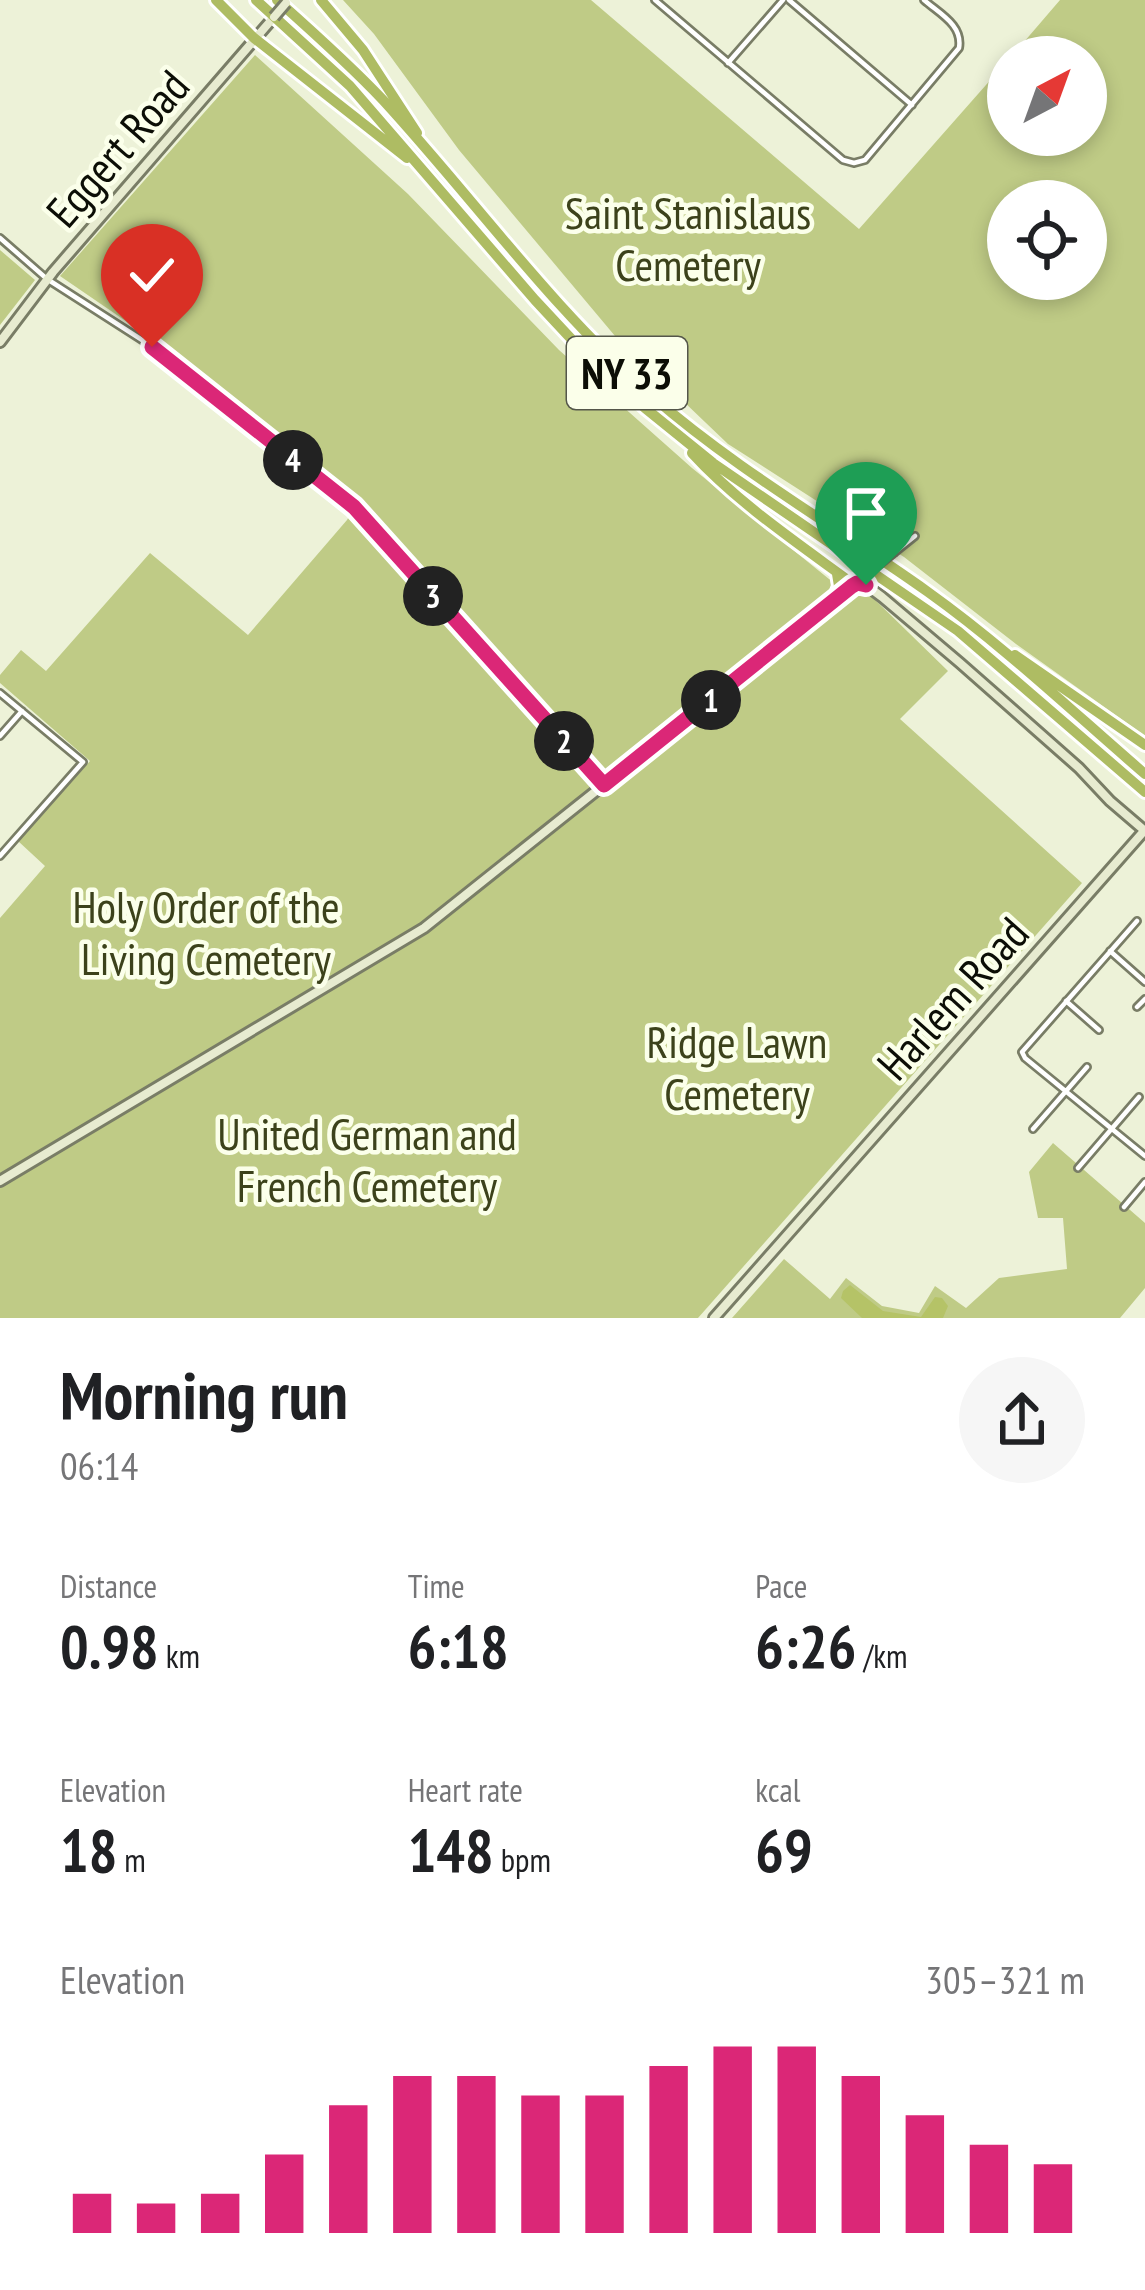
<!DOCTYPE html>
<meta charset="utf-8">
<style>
:root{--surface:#fff;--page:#f6f6f6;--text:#202124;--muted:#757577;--accent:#db2777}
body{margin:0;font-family:"PT Sans Narrow",sans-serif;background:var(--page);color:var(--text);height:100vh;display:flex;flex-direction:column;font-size:45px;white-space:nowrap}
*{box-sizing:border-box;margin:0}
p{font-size:39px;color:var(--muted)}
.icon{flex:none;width:66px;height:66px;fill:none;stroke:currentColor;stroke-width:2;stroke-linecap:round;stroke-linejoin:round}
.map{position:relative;height:1318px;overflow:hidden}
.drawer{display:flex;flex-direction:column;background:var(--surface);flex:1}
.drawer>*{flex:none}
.needle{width:78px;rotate:41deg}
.controls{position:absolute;left:987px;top:36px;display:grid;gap:24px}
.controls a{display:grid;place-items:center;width:120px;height:120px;border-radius:50%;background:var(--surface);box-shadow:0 6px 18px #0003;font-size:60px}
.pin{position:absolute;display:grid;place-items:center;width:102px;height:102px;color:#fff;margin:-123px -51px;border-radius:50% 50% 50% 0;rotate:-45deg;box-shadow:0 0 12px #0007}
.pin .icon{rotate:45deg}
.km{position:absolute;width:60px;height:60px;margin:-30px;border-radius:50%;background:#222;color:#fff;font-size:33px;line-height:60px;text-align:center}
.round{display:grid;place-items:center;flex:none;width:126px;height:126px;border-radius:63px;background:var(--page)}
.headline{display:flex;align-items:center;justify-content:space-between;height:204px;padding:0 60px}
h1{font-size:66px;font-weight:700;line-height:90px}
.metrics{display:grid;grid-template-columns:repeat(3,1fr);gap:18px;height:204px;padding:12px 60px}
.metrics div{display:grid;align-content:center}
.metrics b{font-size:60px;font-weight:700}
.metrics small{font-size:33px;font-weight:400}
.metrics p{font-size:33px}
.chart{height:336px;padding:24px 60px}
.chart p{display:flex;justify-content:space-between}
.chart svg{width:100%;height:216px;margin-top:12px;stroke:var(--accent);stroke-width:6}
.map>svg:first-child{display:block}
.green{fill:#bfcb86;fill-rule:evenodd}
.water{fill:#b5c367}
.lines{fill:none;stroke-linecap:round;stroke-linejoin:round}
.street-casing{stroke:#797d66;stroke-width:10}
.secondary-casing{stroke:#797d66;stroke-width:14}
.highway-casing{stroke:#fff;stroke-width:16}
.street{stroke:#fff;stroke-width:4.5}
.secondary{stroke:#e7ebd0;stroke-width:8}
.highway{stroke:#aebc63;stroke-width:10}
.street-bridge-casing{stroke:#797d66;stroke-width:10;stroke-linecap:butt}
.secondary-bridge-casing{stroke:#797d66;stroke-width:14;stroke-linecap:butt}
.street-bridge{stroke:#fff;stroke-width:4.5}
.secondary-bridge{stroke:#e7ebd0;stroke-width:8}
.route-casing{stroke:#fff;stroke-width:24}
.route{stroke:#db2777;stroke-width:15}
.labels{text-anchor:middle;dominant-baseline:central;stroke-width:9;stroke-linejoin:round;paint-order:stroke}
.shield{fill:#fbffea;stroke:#54564a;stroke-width:3}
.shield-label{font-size:42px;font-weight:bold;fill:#0c0e06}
.street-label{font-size:45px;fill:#0c0e06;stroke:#fbffea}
.park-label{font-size:45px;fill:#3c421b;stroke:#fbffea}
</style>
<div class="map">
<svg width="1145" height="1318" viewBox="0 0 1145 1318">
<rect width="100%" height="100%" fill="#edf2d8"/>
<path class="green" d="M 343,0 L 591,0 L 859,229 L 1008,60 L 1008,135 L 1086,135 L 1086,57 L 1011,57 L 1060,0 L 1145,0 L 1145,736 L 1016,644 L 904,557 L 728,444 L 615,336 L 459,150 L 374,34 ZM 1008,201 L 1086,201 L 1086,279 L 1008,279 Z
M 255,55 L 408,194 L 559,350 L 692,468 L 829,579 L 868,593 L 948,671 L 900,719 L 1082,883 L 698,1318 L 0,1318 L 0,918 L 45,866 L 18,841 L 90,761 L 0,683 L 0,675 L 21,650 L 46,671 L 150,553 L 248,635 L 347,520 L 357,503 L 149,337 L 60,276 Z
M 0,250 L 35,280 L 0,325 Z
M 1053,1143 L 1145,1223 L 1145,1288 L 1120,1318 L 732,1318 L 784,1259 L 830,1299 L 846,1278 L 882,1306 L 919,1313 L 935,1286 L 966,1308 L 999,1278 L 1067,1269 L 1063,1218 L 1038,1218 L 1029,1172 Z"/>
<path class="water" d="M 850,1285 L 883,1311 L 921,1317 L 935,1297 L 942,1298 L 948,1306 L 943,1318 L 862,1318 L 841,1298 L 843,1291 Z"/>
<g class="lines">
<g class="street-casing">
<path id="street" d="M 655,0 L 843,160 L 854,163 L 865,160 L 959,48 C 963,25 940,14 924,0
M 789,0 L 912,105
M 728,63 L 783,0
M 0,238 L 47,279 L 153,347 L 354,507 L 604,785
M 895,552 L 915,536
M 0,693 L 83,762 L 0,856
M 0,736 L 22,711
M 1137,921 L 1022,1052 L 1025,1058 L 1145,1156
M 1110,951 L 1145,982
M 1066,1001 L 1099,1030
M 1137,1007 L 1145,999
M 1033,1129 L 1087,1067
M 1078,1168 L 1139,1097
M 1124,1207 L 1145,1182"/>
</g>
<g class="secondary-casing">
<path id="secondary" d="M 0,342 L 53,272 L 274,17
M 0,1181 L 424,928 L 857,583 L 866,585 L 882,597 L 960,663 L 1079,768 L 1110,801 L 1145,831
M 714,1318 L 1145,830"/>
</g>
<g class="highway-casing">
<path id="highway" d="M 216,0 L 254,38 L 407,158
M 256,0 L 350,86 L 535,300 L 576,344 L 645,408 L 713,463 L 958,631 L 1145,792
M 277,0 C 313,32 350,65 383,100 C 474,199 551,308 653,397 C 738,471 837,527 928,592 C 1005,647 1074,713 1145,774
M 321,0 L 363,50 L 417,133
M 692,453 C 736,501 793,540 845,578 L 857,583
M 833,602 L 839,586 L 837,574
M 1015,655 L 1145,745"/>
</g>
<use href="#street" class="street"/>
<use href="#secondary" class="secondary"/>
<use href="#highway" class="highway"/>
<g class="street-bridge-casing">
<path id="street-bridge" d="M 864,577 L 895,552"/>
</g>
<g class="secondary-bridge-casing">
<path id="secondary-bridge" d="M 274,17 L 286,3"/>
</g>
<use href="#street-bridge" class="street-bridge"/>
<use href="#secondary-bridge" class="secondary-bridge"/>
</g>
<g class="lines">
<g class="route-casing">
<path id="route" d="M 152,347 L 354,507 L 604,785 L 852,586 L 857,583 L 866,585"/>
</g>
<use href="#route" class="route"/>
</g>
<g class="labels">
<rect class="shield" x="567" y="337" width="120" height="72" rx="9"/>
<g class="shield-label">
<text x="627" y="373">NY 33</text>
</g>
<g class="street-label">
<text transform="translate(117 148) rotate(-49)">Eggert Road</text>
<text transform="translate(952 998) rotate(-48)">Harlem Road</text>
</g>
<g class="park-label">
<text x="688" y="212">Saint Stanislaus<tspan x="688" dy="52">Cemetery</tspan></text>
<text x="206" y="906">Holy Order of the<tspan x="206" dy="52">Living Cemetery</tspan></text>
<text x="737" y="1041">Ridge Lawn<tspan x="737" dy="52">Cemetery</tspan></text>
<text x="367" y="1133">United German and<tspan x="367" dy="52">French Cemetery</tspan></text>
</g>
</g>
</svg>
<div class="controls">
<a><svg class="needle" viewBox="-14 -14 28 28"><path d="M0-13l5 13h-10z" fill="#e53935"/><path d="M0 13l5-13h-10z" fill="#757577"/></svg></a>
<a><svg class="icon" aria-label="locate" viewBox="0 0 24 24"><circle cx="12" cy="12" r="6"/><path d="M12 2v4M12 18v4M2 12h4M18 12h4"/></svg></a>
</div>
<div class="pin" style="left:866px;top:585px;background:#1e9e55"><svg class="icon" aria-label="arrive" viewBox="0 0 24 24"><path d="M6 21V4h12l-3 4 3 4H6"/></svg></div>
<div class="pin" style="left:152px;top:347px;background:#d93025"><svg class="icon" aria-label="check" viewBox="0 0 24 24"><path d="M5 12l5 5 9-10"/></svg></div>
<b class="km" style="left:711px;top:700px">1</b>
<b class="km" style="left:564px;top:741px">2</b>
<b class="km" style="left:433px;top:596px">3</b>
<b class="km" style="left:293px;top:460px">4</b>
</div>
<section class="drawer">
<div class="headline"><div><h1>Morning run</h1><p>06:14</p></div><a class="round"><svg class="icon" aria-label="share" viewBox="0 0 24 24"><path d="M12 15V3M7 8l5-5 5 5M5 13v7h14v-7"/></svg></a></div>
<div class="metrics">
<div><p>Distance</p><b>0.98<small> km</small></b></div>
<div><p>Time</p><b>6:18</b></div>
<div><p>Pace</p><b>6:26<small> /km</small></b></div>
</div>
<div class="metrics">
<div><p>Elevation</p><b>18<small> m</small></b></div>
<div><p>Heart rate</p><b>148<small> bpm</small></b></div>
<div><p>kcal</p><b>69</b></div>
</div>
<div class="chart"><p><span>Elevation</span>305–321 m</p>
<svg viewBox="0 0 160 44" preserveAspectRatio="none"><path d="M5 44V36M15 44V38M25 44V36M35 44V28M45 44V18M55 44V12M65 44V12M75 44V16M85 44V16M95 44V10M105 44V6M115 44V6M125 44V12M135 44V20M145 44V26M155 44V30"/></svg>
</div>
</section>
